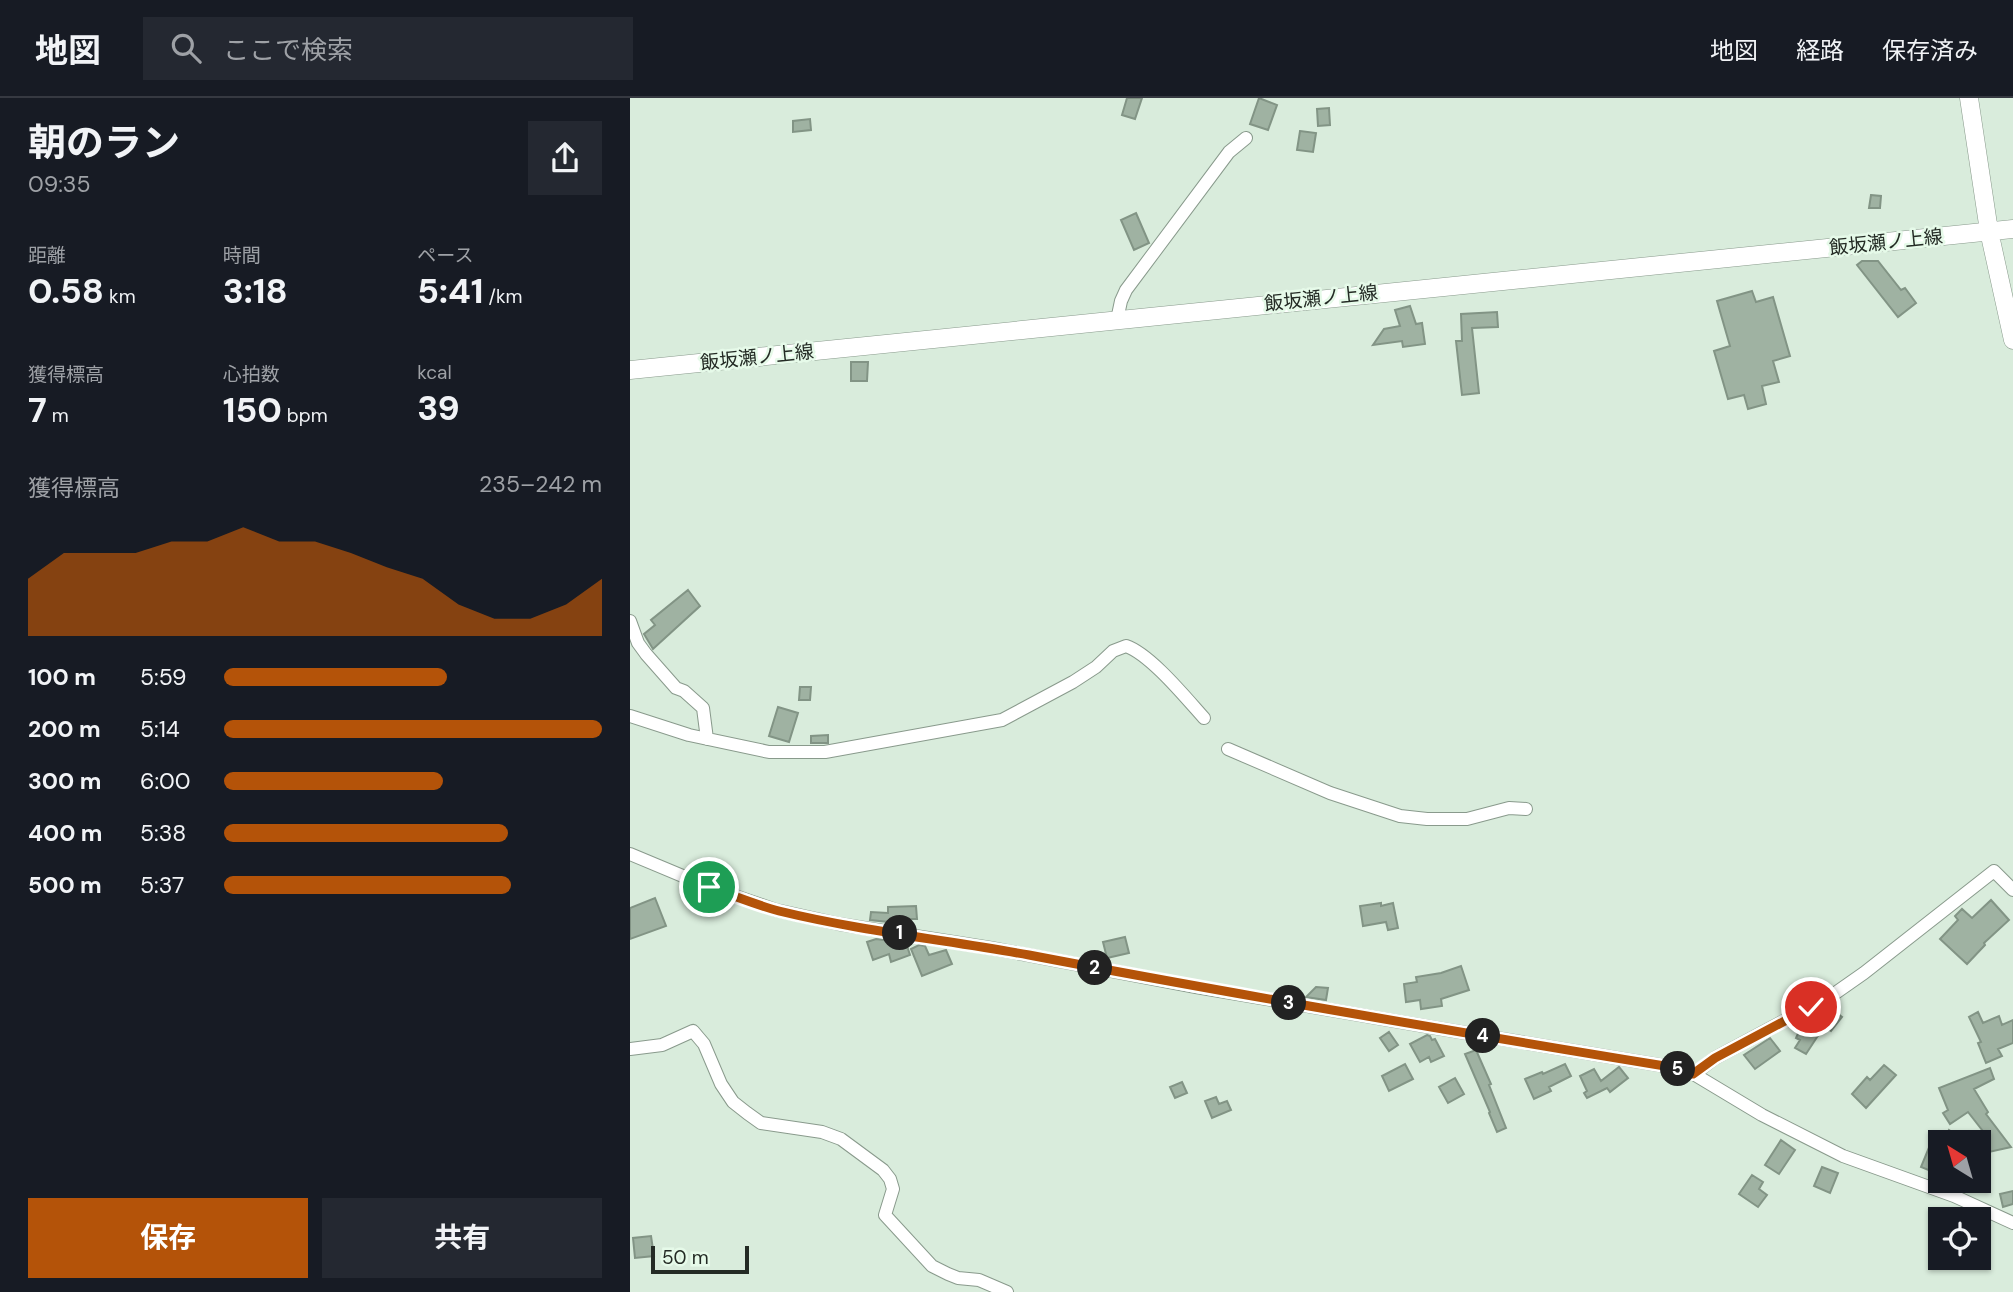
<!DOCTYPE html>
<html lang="ja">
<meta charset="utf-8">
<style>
:root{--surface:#171b24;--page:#242831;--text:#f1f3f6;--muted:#9ea1a6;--line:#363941;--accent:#b45309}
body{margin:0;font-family:"DM Sans","Noto Sans JP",sans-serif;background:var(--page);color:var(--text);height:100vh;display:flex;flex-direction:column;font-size:26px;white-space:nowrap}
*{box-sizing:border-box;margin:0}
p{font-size:23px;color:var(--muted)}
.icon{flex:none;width:38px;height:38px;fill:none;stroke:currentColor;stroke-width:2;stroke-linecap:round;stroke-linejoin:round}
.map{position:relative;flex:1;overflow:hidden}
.sheet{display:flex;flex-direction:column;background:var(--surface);width:630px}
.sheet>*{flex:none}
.needle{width:46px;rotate:323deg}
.tools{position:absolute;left:1298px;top:1032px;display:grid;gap:14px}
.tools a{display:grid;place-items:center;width:63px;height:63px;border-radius:0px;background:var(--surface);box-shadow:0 2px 5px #0004;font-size:35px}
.scale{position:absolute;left:21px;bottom:18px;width:98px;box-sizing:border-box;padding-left:7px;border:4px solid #242b25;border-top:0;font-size:19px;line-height:24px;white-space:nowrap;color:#242b25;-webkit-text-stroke:5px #e6fae9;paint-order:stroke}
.pin{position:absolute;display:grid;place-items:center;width:60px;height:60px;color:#fff;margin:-30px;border:4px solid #fff;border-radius:50%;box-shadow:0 2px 7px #0007}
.km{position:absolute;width:35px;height:35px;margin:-18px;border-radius:50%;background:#222;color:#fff;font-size:19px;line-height:35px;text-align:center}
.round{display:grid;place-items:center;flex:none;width:74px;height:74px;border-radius:0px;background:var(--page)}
.summary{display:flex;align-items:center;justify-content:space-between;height:119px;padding:0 28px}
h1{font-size:38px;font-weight:700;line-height:52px}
.metrics{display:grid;grid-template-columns:repeat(3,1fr);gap:10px;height:119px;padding:7px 28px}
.metrics div{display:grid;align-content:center}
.metrics b{font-size:35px;font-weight:700}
.metrics small{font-size:19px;font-weight:400}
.metrics p{font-size:19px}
.chart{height:196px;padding:14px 28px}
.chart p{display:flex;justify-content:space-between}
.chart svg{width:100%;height:126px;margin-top:7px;fill:var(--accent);opacity:.7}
.primary-button{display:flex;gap:14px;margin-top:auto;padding:14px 28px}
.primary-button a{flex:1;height:80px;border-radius:0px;background:var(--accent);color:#fff;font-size:28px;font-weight:700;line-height:80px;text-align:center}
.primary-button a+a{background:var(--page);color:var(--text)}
ul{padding:0 28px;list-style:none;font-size:23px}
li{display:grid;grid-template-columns:112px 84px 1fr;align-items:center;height:52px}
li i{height:18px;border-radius:9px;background:var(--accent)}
header{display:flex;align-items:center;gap:42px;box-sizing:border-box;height:98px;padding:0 35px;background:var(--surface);border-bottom:2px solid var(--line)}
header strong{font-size:33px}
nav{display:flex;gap:38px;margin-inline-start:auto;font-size:24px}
.search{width:490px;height:63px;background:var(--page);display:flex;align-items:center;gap:18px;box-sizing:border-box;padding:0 24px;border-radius:0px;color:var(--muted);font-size:26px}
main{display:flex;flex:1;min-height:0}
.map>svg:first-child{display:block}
.building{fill:#9fb2a2;stroke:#829485;stroke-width:2}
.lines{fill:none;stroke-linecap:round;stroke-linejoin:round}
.street-casing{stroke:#899a8c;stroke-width:14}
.secondary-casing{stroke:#899a8c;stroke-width:19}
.street{stroke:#fff;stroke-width:12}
.secondary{stroke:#fff;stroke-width:18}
.route-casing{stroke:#fff;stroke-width:14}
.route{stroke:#b45309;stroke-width:9}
.labels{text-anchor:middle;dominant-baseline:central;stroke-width:5;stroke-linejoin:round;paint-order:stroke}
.street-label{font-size:19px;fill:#242b25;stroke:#e6fae9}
</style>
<header>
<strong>地図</strong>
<div class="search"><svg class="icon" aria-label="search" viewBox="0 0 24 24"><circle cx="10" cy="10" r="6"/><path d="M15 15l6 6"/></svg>ここで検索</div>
<nav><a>地図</a><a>経路</a><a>保存済み</a></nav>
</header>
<main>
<section class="sheet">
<div class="summary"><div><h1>朝のラン</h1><p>09:35</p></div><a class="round"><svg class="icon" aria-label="share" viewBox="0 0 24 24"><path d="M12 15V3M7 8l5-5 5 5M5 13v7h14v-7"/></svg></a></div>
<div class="metrics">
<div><p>距離</p><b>0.58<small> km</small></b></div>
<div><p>時間</p><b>3:18</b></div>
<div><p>ペース</p><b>5:41<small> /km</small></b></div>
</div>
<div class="metrics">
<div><p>獲得標高</p><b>7<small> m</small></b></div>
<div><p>心拍数</p><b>150<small> bpm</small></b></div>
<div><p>kcal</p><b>39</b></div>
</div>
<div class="chart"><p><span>獲得標高</span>235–242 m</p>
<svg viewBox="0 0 160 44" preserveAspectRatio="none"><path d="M0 44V24L10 15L20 15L30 15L40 11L50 11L60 6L70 11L80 11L90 15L100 20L110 24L120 33L130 38L140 38L150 33L160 24V44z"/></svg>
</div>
<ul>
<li><b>100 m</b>5:59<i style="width:59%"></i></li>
<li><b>200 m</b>5:14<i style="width:100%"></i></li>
<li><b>300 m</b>6:00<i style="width:58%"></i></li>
<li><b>400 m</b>5:38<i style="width:75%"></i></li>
<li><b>500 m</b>5:37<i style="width:76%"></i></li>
</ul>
<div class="primary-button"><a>保存</a><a>共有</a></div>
</section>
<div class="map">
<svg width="1383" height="1194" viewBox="0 0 1383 1194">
<rect width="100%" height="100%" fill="#d9ecdc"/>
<path class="building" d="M 497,0 L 512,0 L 505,21 L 492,17 Z
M 629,0 L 647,7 L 638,32 L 620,26 Z
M 699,10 L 700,27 L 688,28 L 687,11 Z
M 180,21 L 181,32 L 163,34 L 163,23 Z
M 670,33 L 686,35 L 683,54 L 667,52 Z
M 1241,97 L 1251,98 L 1250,110 L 1239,110 Z
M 506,115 L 519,145 L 504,152 L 491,122 Z
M 1232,163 L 1248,163 L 1271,192 L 1275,190 L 1286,205 L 1268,219 L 1227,167 Z
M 1122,193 L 1126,204 L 1143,199 L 1160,258 L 1143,263 L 1149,284 L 1132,288 L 1136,306 L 1118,311 L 1114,297 L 1098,301 L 1084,253 L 1100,248 L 1087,203 Z
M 780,208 L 786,226 L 792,225 L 795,246 L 773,249 L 772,243 L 743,247 L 754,231 L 770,228 L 765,212 Z
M 867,214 L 868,229 L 842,230 L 849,295 L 832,297 L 826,243 L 832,243 L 831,216 Z
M 221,264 L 238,264 L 237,283 L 221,283 Z
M 58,492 L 70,508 L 23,551 L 14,536 L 25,527 L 21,522 Z
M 170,589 L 181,589 L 180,602 L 169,602 Z
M 148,609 L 168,615 L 159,644 L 139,638 Z
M 198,637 L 198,645 L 181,645 L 181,638 Z
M 25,800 L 36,828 L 0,841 L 0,810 Z
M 1361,802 L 1379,822 L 1354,845 L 1355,847 L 1337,866 L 1310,841 L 1328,822 L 1325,818 L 1332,811 L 1342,820 Z
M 751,805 L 751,808 L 763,805 L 768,830 L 758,832 L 756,824 L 733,828 L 730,808 Z
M 286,808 L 287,821 L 268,821 L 269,825 L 240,822 L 241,814 L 258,815 L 258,809 Z
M 495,839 L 499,855 L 477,860 L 473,844 Z
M 246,841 L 276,845 L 280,857 L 261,864 L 259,856 L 243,862 L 237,844 Z
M 289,847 L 295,848 L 299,857 L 316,852 L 322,866 L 292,878 L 281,851 Z
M 831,868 L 839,892 L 811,901 L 812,908 L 791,911 L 790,902 L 776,904 L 774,886 L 787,884 L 786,879 L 811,875 Z
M 686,889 L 698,890 L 696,902 L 676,899 Z
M 1200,910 L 1212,919 L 1201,933 L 1189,925 Z
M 1348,914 L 1353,925 L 1369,918 L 1372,927 L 1383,922 L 1383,945 L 1368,951 L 1372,958 L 1356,965 L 1348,945 L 1351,944 L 1339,919 Z
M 1181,918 L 1191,933 L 1176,956 L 1165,950 L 1170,942 L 1166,940 L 1174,922 Z
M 759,934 L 768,947 L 759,953 L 750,940 Z
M 797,937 L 800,938 L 802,942 L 805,941 L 814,958 L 801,964 L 799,959 L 790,964 L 780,946 Z
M 1140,940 L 1150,953 L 1125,971 L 1114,957 Z
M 846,952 L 861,986 L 859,987 L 876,1030 L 867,1034 L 859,1015 L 860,1014 L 835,956 Z
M 775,966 L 783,981 L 759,993 L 752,978 Z
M 935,966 L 941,978 L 919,989 L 921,993 L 904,1001 L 895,981 L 912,974 L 913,976 Z
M 1254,967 L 1266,977 L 1236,1010 L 1222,996 L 1237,979 L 1240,982 Z
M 989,969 L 998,980 L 980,994 L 977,990 L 957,1000 L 954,995 L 957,993 L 950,978 L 964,971 L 971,983 Z
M 1360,970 L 1364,981 L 1344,991 L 1358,1014 L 1356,1016 L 1381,1049 L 1359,1054 L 1345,1036 L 1352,1032 L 1338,1014 L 1320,1026 L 1313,1015 L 1318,1012 L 1309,990 Z
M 825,980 L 834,996 L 818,1005 L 809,989 Z
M 552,984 L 557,995 L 545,1000 L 540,989 Z
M 586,999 L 589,1006 L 597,1003 L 601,1012 L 582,1020 L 575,1003 Z
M 1319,1032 L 1341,1045 L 1312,1045 Z
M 1151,1042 L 1165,1052 L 1149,1076 L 1135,1067 Z
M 1300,1047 L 1311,1052 L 1311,1077 L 1291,1069 Z
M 1192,1069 L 1208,1075 L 1200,1095 L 1184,1088 Z
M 1122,1077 L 1133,1084 L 1129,1091 L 1137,1097 L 1128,1109 L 1109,1096 Z
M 1383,1093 L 1383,1106 L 1373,1109 L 1370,1096 Z
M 21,1138 L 24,1158 L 5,1160 L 3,1140 Z"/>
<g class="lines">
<g class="street-casing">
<path id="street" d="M 487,222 L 491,203 L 496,192 L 599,54 L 616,40
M 0,523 L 8,545 L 16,556 L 46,590 L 54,593 L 73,610 L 77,641
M 0,618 L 59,637 L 139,654 L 195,654 L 372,622 L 443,584 L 466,569 L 483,553 L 496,548 C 520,556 556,600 574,620
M 598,651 L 700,695 L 770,718 L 797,721 L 837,721 L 879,710 L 896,711
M 0,756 L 79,789 L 146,812 L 209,826 L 361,850 L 566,889 L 800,929 L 1041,969 L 1062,975 L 1132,1017 L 1213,1058 L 1324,1098 L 1383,1125
M 0,951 L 32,947 L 63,933 L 74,946 L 91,986 L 103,1004 L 117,1015 L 131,1025 L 192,1034 L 211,1041 L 253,1072 L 260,1081 L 263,1091 L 255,1117 L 302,1168 L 318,1176 L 328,1180 L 349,1182 L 377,1194
M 1064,976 L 1085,960 L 1204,896 L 1234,875 L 1364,773 L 1383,792"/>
</g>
<g class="secondary-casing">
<path id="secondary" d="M 1339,0 L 1359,133 L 1383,242
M 0,272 L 1383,131"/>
</g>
<use href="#street" class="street"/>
<use href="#secondary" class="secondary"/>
</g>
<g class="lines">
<g class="route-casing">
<path id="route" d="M 79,789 C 102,797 126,807 149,813 C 231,833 316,842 399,857 C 613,898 827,934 1041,969 L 1063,976 L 1085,960 L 1181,909"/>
</g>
<use href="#route" class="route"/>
</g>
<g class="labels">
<g class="street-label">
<text transform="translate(1256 144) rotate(-6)">飯坂瀬ノ上線</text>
<text transform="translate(691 200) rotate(-6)">飯坂瀬ノ上線</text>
<text transform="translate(127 259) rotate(-6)">飯坂瀬ノ上線</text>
</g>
</g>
</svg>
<div class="tools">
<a><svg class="needle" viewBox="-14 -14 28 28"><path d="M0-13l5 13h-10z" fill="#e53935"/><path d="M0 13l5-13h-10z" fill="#9ea1a6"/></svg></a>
<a><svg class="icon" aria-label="locate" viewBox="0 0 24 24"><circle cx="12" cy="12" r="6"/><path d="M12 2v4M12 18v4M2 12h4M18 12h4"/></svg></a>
</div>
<div class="scale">50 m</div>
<div class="pin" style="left:79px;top:789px;background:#1e9e55"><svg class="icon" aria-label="arrive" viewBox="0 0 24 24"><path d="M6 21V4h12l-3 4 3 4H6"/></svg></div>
<div class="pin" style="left:1181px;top:909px;background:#d93025"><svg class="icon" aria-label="check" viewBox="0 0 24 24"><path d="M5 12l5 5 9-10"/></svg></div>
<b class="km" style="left:270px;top:835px">1</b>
<b class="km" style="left:465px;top:870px">2</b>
<b class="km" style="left:659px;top:905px">3</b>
<b class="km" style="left:853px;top:938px">4</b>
<b class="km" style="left:1048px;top:971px">5</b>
</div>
</main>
